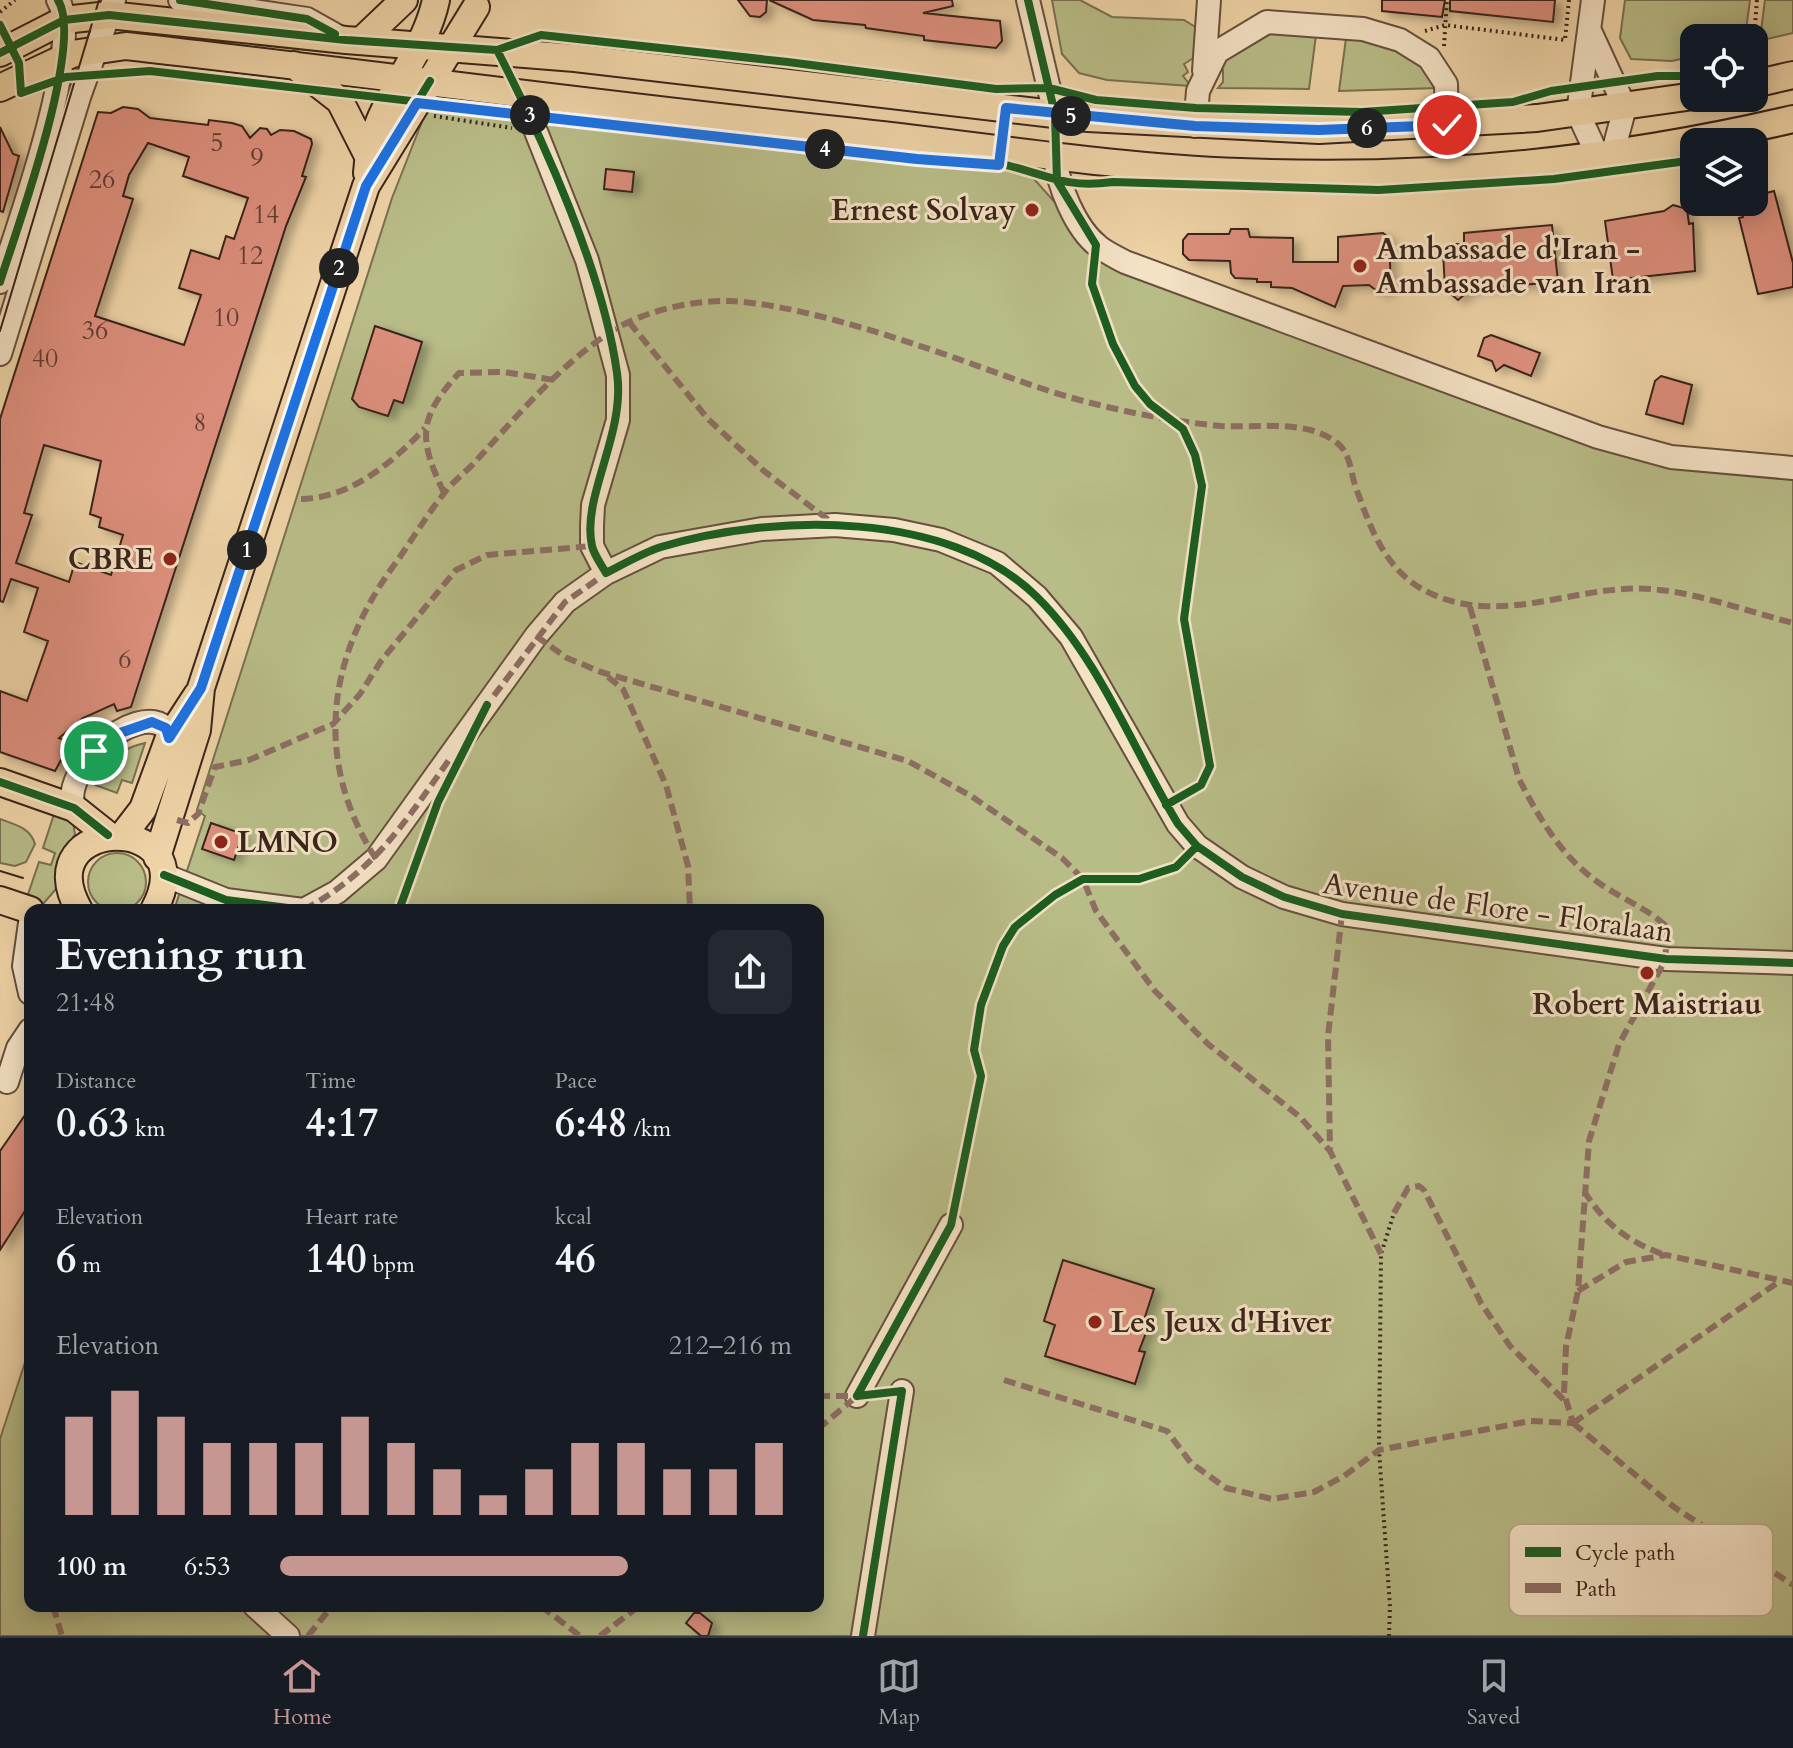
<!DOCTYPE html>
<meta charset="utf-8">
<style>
:root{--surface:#171b24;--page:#242831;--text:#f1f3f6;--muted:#9ea1a6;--line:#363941;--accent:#c59692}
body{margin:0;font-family:Cardo,serif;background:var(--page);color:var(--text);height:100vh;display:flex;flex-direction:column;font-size:30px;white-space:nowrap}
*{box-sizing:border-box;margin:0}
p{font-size:26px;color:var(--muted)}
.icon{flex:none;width:44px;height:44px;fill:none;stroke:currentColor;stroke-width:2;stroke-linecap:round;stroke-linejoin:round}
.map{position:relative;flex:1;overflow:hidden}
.sheet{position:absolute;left:24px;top:904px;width:800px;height:708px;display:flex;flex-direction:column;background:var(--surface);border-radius:16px;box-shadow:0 4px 20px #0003}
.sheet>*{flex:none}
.tools{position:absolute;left:1680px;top:24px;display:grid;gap:16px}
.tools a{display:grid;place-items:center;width:88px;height:88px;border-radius:16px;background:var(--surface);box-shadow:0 4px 20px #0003;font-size:40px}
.pin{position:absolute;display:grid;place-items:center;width:68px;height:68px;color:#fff;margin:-34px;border:4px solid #fff;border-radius:50%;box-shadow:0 2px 8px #0007}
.km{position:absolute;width:40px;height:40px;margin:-20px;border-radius:50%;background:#222;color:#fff;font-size:22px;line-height:40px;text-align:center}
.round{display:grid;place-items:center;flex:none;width:84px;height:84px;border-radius:16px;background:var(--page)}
.overview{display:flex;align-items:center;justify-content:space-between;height:136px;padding:0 32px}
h1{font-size:44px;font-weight:700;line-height:60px}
.stats{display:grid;grid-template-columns:repeat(3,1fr);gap:12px;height:136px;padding:8px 32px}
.stats div{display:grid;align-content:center}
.stats b{font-size:40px;font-weight:700}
.stats small{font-size:22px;font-weight:400}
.stats p{font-size:22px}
.chart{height:224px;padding:16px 32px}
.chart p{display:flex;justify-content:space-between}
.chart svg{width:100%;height:144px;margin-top:8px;stroke:var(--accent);stroke-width:6}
ul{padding:0 32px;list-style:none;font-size:26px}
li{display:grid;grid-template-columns:128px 96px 1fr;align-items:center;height:60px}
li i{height:20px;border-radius:10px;background:var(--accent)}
.tabs{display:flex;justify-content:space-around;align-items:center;height:112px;border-top:2px solid var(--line);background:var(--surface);font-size:22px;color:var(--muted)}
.tabs a{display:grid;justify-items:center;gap:4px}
.tabs .active{color:var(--accent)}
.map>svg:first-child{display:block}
.green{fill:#b8bc87;stroke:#797051;stroke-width:2}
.building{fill:#dc8f7c;stroke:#3a241b;stroke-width:2;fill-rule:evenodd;filter:url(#shadow)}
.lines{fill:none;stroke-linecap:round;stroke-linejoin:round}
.minor-casing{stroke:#67503e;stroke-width:26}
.major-casing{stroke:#3a241b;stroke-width:30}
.path{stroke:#3a241b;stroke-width:4;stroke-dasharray:2 4;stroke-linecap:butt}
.minor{stroke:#f4e2c5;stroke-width:22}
.major{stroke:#eed3a6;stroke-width:26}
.tram{stroke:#3a241b;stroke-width:2}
.quiet{stroke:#8d6e63;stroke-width:6;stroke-dasharray:12 6;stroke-linecap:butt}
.cycleway-casing{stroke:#f4e2c5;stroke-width:13}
.cycleway{stroke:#1b5e20;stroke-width:8}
.route-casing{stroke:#fff;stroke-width:16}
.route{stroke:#1a73e8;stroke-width:10}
.poi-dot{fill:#8f2418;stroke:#f4e2c5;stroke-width:3}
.labels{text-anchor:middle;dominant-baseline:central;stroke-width:6;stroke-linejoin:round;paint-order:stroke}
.number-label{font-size:26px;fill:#623f33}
.poi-label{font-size:30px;font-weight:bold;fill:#3a241b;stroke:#f4e2c5;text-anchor:start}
.street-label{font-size:30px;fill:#3a241b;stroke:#f4e2c5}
.key{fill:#f4e2c5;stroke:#bca992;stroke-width:2}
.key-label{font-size:22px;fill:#3a241b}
</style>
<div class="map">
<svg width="1793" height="1636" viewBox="0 0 1793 1636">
<defs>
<filter id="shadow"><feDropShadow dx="7" dy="4" stdDeviation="4" flood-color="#0004"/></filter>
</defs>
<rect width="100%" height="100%" fill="#eed3a6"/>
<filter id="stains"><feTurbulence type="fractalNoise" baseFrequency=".0025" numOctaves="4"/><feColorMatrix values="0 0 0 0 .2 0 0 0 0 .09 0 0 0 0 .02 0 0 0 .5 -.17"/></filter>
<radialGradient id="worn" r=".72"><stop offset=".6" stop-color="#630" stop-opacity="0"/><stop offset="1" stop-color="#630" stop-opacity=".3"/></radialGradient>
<path class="green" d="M 1052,0 L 1080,0 L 1112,17 L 1184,20 L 1197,28 L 1195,57 L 1184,64 L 1188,72 L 1183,76 L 1191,86 L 1107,80 L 1079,73 L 1062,54 Z
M 1625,0 L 1750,0 L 1746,30 L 1740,38 L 1694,38 L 1694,56 L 1672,61 L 1631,59 L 1620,38 Z
M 1765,0 L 1793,0 L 1793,33 L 1767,39 L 1761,31 Z
M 1273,29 L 1316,35 L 1309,89 L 1218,88 L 1223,82 L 1223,70 L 1214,69 L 1218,61 Z
M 1346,38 C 1397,42 1409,45 1438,88 L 1339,91 Z
M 427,109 L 568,127 L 1018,161 L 1083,234 L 1597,444 L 1793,470 L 1793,1636 L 0,1636 L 0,1439 L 30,1347 L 30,1606 L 818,1606 L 818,910 L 174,910 L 205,816 L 197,810 L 392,198 Z
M 145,743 L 132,783 L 122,780 L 117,793 L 95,785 C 104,763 121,748 145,743 Z
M 56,808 L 73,822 L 75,834 L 60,858 L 56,889 L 43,904 L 25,903 L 39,862 L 51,865 L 55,853 L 43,848 Z
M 0,819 C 15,825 30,827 35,844 L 26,862 L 15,866 L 0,863 Z
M88 882a29 29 0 1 1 58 0a29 29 0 1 1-58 0Z"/>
<path class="building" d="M 738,0 L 767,0 L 766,12 L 760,17 L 750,16 Z
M 769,0 L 952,0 L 953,6 L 923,13 L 1000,21 L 1002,41 L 996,48 L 924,40 L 924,36 L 866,28 L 865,25 L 813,20 Z
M 1382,0 L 1445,0 L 1442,17 L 1382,11 Z
M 1450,0 L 1555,0 L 1553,22 L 1450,11 Z
M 123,107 L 138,109 L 150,118 L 208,125 L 209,120 L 232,123 L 242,126 L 250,138 L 260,128 L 267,129 L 271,135 L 280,130 L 294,131 L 311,139 L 312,144 L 302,176 L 306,177 L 286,226 L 131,707 L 117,711 L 114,704 L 83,718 L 59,738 L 71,742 L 55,771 L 0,752 L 0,691 L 27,701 L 48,641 L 24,632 L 38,588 L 11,579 L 3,602 L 0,601 L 0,419 L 98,112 L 111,113 ZM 148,143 L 189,157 L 183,176 L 248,198 L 234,239 L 226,236 L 219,259 L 191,250 L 179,288 L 201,295 L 184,345 L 95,316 L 133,199 L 123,196 L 129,175 ZM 44,445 L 101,461 L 90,514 L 101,518 L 99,527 L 123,535 L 111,575 L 75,562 L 69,582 L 16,563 L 32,515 L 24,513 Z
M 0,127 L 13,154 L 19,156 L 3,212 L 0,211 Z
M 606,169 L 634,172 L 632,192 L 604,189 Z
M 1774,191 L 1793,263 L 1793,287 L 1758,294 L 1739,218 L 1743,217 L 1740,202 L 1754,202 L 1754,196 Z
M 1673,205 L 1687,209 L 1689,224 L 1693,223 L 1695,271 L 1613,280 L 1605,221 L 1664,211 Z
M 1552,225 L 1558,282 L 1471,289 L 1458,300 L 1445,289 L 1443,251 L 1449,244 L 1464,244 L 1464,233 Z
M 1231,229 L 1248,229 L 1250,237 L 1293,238 L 1293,262 L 1338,262 L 1338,237 L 1383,233 L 1389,238 L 1391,287 L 1381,294 L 1369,285 L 1343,286 L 1335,307 L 1292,288 L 1271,287 L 1271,282 L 1257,282 L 1257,279 L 1235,278 L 1231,273 L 1230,261 L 1189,260 L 1183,254 L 1183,240 L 1188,234 L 1229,234 Z
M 375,326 L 422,342 L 403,403 L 394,400 L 388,416 L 359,407 L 352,399 Z
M 1491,335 L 1540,353 L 1531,376 L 1504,365 L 1496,371 L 1492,361 L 1478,356 L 1484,338 Z
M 1661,376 L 1692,385 L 1683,424 L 1646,414 L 1655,381 Z
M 211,823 L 243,834 L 234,860 L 202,849 Z
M 30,1108 L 30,1203 L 0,1250 L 0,1151 Z
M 1063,1260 L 1154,1289 L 1143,1323 L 1149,1325 L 1139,1351 L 1145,1352 L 1135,1384 L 1045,1356 L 1055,1325 L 1044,1321 Z
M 694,1613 L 700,1613 L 712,1623 L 708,1636 L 701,1636 L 686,1623 Z"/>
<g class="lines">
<g class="minor-casing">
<path id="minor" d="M 180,0 L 307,19 L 341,38
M 1028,0 L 1055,114
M 1593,0 L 1578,113 L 1597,154
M 1590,31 L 1625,107 L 1613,152
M 1204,71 L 1209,0
M 529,114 L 587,260 L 618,375 L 618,420 L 593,505 L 592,526 L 592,546 L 606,573
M 1195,126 L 1198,91 L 1217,52 L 1267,22 L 1363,29 L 1400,40 L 1429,58 L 1446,84 L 1447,125
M 1055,157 C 1058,185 1075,228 1098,246 C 1105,252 1116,257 1125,262 L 1598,437 L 1671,457 L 1793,468
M 0,282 C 16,231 85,43 58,0
M 0,354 L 80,94 L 114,0
M 74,808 C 60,770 135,701 166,728 L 169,738
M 164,875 L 226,900 L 303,910
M 304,910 L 337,892 L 376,859 L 536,636 L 565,602 L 606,573 L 660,547 L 762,529 L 835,525 L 894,530 L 941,540 L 997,563 L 1037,597 L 1071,637 L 1178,824 L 1197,846 L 1242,877 L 1284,897 L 1342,914 L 1666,959 L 1793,963
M 30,923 L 24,966 L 30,993
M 7,1082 L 18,1048 L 30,1030
M 857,1396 L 951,1225
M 255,1606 L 288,1636
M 863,1636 L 902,1391"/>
</g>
<g class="major-casing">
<path id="major" d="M 361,41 L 404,0
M 0,53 L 64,20 L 109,15 L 346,40 L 575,58 L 1088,118 L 1319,130 L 1537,118 L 1694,96
M 294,65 L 340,101 L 368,156
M 1754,84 L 1793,75
M 0,88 L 72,54 L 126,46 C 366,73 606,106 846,131 C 978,145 1108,167 1240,172 C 1425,180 1614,161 1793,119
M 367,173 C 370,107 423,61 436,0
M 0,782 L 74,808 L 108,835
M 123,835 L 143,809 L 169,738 L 197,695
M 157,857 L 197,730 L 201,688 L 366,186 L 476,7
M 0,900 L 30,910
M 79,910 C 25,814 207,811 154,910"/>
</g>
<path class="path" d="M 0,12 L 15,0
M 1425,31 L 1445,25 L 1565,40 L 1569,0
M 1754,38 L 1757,0
M 1444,46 L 1447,0
M 434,116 L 512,128
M 1389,1636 L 1390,1607 L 1379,1450 L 1381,1254 L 1394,1213"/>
<use href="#minor" class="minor"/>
<use href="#major" class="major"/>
<path class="tram" d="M 0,331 L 99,0
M 0,871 L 23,878"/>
<path class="quiet" d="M 629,322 L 708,419 L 764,471 L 835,525
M 444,493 C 418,438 418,418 459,373 L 504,372 L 554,380
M 301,499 C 351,498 392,463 425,428
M 1470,607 L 1519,779 C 1540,820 1563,859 1602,885 C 1623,899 1646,908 1665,925 L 1666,959 L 1619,1044 L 1589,1141 L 1578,1291 L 1566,1347 L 1564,1393 L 1573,1423
M 536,636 L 567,658 L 601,672 L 908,761 L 971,796 L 1062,858 L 1083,879 L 1096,911 L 1155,991 L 1208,1044 L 1300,1117 L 1330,1151
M 608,677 L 623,689 L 666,785 L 688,866 L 690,910
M 483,710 L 565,602 L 611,570
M 177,820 L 188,823 L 198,814 L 215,767 L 249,760 L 333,724 L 360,694 L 381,661 L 456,570 L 487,555 L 592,546
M 376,859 C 314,762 326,660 392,568 C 409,545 424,519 442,496 C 451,483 465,473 476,461 C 516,417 559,366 609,333 C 642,311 692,300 731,301 C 787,304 866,328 920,346 C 976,364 1030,387 1087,402 C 1130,413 1177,422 1221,426 C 1257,428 1306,419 1336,442 C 1350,452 1350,469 1355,485 C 1372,533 1388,578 1439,597 C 1513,625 1586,580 1660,590 C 1704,595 1750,612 1793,623
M 304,910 C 375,870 403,825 449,760
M 1342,914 L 1328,1036 L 1330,1151 L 1381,1254
M 1584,1191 C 1604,1223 1627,1241 1662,1254
M 1394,1213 L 1408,1188 L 1419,1186 L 1424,1190 L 1481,1303 L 1510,1346 L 1568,1404
M 1578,1291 L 1626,1262 L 1666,1255 L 1793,1283
M 1004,1380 L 1167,1431 L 1191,1463 L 1226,1488 L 1272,1499 L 1314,1492 L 1344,1476 L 1379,1450 L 1530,1421 L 1573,1423
M 818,1396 L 862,1396
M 1573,1423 L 1674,1507 L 1793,1585
M 1573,1423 L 1780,1281
M 818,1429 L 857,1396
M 53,1606 L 62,1636
M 541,1606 L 580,1636
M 308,1636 L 332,1606
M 600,1636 L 639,1606"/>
<g class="cycleway-casing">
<path id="cycleway" d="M 180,0 L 307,19 L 335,34
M 1028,0 L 1055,114 L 1057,181 L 1096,245 L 1092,284 L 1113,344 L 1135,386 L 1150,404 L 1183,429 L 1195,455 L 1202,486 L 1184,619 L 1210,766 L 1201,785 L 1166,805
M 0,25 L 19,63 L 21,93 L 66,77 L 150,71 L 917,159 C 946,161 982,158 1010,166 C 1052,177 1067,188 1113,182 L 1379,190 L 1554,179 L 1694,160
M 497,50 C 544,141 603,272 617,373 C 626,434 581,497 592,546 C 594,555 601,564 606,573 C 624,564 642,553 661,547 C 773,513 950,510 1037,597 C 1100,659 1133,750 1178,824 L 1197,846 L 1242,877 L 1284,897 L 1342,914 L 1666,959 L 1793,963
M 0,53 L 64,20 L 109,15 L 346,40 L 497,50 L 541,35 L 788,62 L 996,89 L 1049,88 L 1096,100 L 1196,108 L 1362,112 L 1513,102 L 1551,91 L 1658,76 L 1694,76
M 366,186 L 430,81
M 0,282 C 16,231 85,43 58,0
M 0,782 L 74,808 L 108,835
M 164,875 L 226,900 L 303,910
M 399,910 L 438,802 L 487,705
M 857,1396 L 951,1225 L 981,1076 L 974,1050 L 981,1005 L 1003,946 L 1015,927 L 1055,895 L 1083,879 L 1139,879 L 1176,867 L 1197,846
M 857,1396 L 902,1391 L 863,1636"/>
</g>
<use href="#cycleway" class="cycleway"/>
</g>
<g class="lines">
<g class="route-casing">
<path id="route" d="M 94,751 L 120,733 L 152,722 L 166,728 L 169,738 L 201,688 L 366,186 L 417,103 L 917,159 L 999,165 L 1006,108 L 1195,126 L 1319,130 L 1447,125"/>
</g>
<use href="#route" class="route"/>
</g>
<g class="poi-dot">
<circle cx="1032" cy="210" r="8"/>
<circle cx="1360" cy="266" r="8"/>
<circle cx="170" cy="559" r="8"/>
<circle cx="221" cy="842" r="8"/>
<circle cx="1647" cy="973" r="8"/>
<circle cx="1095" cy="1322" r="8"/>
</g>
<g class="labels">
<g class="number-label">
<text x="217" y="142">5</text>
<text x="257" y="157">9</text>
<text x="102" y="179">26</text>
<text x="266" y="214">14</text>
<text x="250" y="255">12</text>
<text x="226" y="317">10</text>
<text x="95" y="330">36</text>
<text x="45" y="358">40</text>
<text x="200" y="422">8</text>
<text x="125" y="659">6</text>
</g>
<g class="poi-label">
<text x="1016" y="210" text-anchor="end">Ernest Solvay</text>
<text x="1376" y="249">Ambassade d'Iran -<tspan x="1376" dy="34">Ambassade van Iran</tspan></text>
<text x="154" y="559" text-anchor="end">CBRE</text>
<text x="237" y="842">LMNO</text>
<text x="1647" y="1004" text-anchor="middle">Robert Maistriau</text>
<text x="1111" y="1322">Les Jeux d'Hiver</text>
</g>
<g class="street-label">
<text transform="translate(1498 908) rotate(8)">Avenue de Flore - Floralaan</text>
</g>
</g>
<rect x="1509" y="1524" width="264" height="92" rx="12" class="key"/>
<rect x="1525" y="1547" width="36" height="10" fill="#1b5e20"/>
<rect x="1525" y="1583" width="36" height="10" fill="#8d6e63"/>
<g class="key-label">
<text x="1575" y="1560">Cycle path</text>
<text x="1575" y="1596">Path</text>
</g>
<rect width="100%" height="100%" filter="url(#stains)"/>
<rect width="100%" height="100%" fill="url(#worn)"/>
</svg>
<div class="tools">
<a><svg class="icon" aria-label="locate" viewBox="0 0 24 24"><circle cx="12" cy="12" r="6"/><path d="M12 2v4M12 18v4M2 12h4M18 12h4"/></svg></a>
<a><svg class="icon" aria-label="layers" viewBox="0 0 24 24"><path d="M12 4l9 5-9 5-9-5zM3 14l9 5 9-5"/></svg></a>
</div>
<div class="pin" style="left:94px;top:751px;background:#1e9e55"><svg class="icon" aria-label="arrive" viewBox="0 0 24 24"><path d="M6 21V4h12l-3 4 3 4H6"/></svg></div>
<div class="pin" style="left:1447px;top:125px;background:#d93025"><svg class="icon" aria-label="check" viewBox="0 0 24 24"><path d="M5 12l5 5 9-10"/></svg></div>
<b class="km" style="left:247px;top:550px">1</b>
<b class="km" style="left:339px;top:268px">2</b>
<b class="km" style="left:530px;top:115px">3</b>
<b class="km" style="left:825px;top:149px">4</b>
<b class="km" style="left:1071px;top:116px">5</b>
<b class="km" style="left:1367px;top:128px">6</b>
<section class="sheet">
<div class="overview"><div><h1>Evening run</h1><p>21:48</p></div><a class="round"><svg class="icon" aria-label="share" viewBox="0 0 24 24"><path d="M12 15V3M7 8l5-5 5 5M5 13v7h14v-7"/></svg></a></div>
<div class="stats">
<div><p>Distance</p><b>0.63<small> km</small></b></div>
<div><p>Time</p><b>4:17</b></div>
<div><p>Pace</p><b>6:48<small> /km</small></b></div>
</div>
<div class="stats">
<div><p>Elevation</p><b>6<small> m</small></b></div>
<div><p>Heart rate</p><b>140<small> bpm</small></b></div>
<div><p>kcal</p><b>46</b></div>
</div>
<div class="chart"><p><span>Elevation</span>212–216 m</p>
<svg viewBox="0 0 160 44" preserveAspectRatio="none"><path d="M5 44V14M15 44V6M25 44V14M35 44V22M45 44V22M55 44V22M65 44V14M75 44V22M85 44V30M95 44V38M105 44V30M115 44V22M125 44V22M135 44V30M145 44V30M155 44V22"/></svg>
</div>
<ul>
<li><b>100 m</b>6:53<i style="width:68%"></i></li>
</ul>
</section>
</div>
<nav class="tabs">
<a class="active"><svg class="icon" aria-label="home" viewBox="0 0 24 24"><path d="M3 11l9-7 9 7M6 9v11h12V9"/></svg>Home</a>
<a><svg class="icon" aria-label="map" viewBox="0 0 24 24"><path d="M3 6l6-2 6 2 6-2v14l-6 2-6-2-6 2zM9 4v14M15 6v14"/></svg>Map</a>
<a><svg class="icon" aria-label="saved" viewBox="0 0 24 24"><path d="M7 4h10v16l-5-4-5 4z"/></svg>Saved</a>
</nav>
